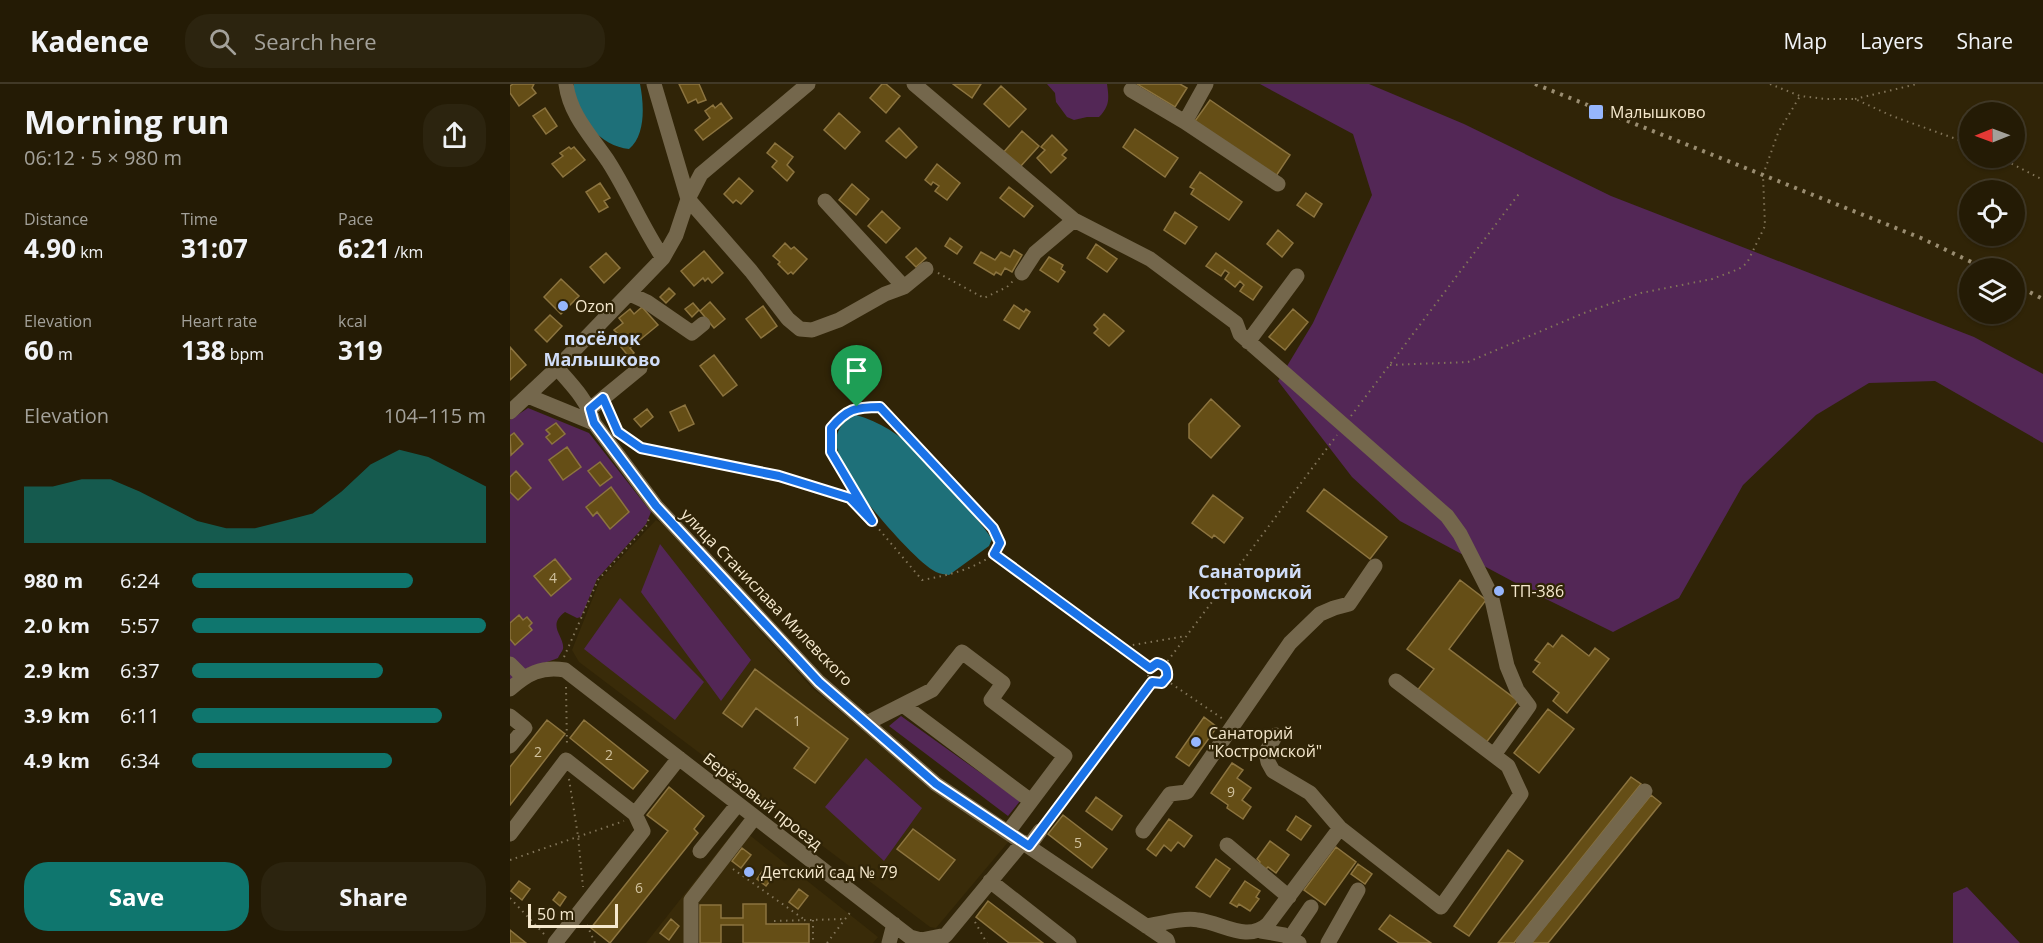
<!DOCTYPE html>
<meta charset="utf-8">
<style>
:root{--surface:#241b05;--page:#2c240f;--text:#f1f3f6;--muted:#a3a19a;--line:#413927;--accent:#0f766e}
body{margin:0;font-family:"Open Sans",sans-serif;background:var(--page);color:var(--text);height:100vh;display:flex;flex-direction:column;font-size:22px;white-space:nowrap}
*{box-sizing:border-box;margin:0}
p{font-size:20px;color:var(--muted)}
.icon{flex:none;width:33px;height:33px;fill:none;stroke:currentColor;stroke-width:2;stroke-linecap:round;stroke-linejoin:round}
.map{position:relative;flex:1;overflow:hidden}
.side{display:flex;flex-direction:column;background:var(--surface);width:510px}
.side>*{flex:none}
.needle{width:39px;rotate:269deg}
.controls{position:absolute;left:1449px;top:18px;display:grid;gap:12px}
.controls a{display:grid;place-items:center;width:66px;height:66px;border-radius:50%;background:var(--surface);box-shadow:0 2px 4px #0004,0 0 0 2px var(--line);font-size:30px}
.scale{position:absolute;left:18px;bottom:15px;width:90px;box-sizing:border-box;padding-left:6px;border:3px solid #f5e8cd;border-top:0;font-size:16px;line-height:21px;white-space:nowrap;color:#f5e8cd;-webkit-text-stroke:4px #302407;paint-order:stroke}
.pin{position:absolute;display:grid;place-items:center;width:51px;height:51px;color:#fff;margin:-62px -26px;border-radius:50% 50% 50% 0;rotate:-45deg;box-shadow:0 0 6px #0007}
.pin .icon{rotate:45deg}
.round{display:grid;place-items:center;flex:none;width:63px;height:63px;border-radius:24px;background:var(--page)}
.summary{display:flex;align-items:center;justify-content:space-between;height:102px;padding:0 24px}
h1{font-size:33px;font-weight:700;line-height:45px}
.stats{display:grid;grid-template-columns:repeat(3,1fr);gap:9px;height:102px;padding:6px 24px}
.stats div{display:grid;align-content:center}
.stats b{font-size:26px;font-weight:700}
.stats small{font-size:16px;font-weight:400}
.stats p{font-size:16px}
.chart{height:168px;padding:12px 24px}
.chart p{display:flex;justify-content:space-between}
.chart svg{width:100%;height:108px;margin-top:6px;fill:var(--accent);opacity:.7}
.primary-button{display:flex;gap:12px;margin-top:auto;padding:12px 24px}
.primary-button a{flex:1;height:69px;border-radius:24px;background:var(--accent);color:#fff;font-size:24px;font-weight:700;line-height:69px;text-align:center}
.primary-button a+a{background:var(--page);color:var(--text)}
ul{padding:0 24px;list-style:none;font-size:20px}
li{display:grid;grid-template-columns:96px 72px 1fr;align-items:center;height:45px}
li i{height:15px;border-radius:8px;background:var(--accent)}
header{display:flex;align-items:center;gap:36px;box-sizing:border-box;height:84px;padding:0 30px;background:var(--surface);border-bottom:2px solid var(--line)}
header strong{font-size:28px}
nav{display:flex;gap:33px;margin-inline-start:auto;font-size:21px}
.search{width:420px;height:54px;background:var(--page);display:flex;align-items:center;gap:15px;box-sizing:border-box;padding:0 21px;border-radius:24px;color:var(--muted);font-size:22px}
main{display:flex;flex:1;min-height:0}
.map>svg:first-child{display:block}
.built{fill:#392b09}
.green{fill:#532756}
.water{fill:#1e7079}
.building{fill:#654e16;stroke:#8c743f;stroke-width:1.5}
.lines{fill:none;stroke-linecap:round;stroke-linejoin:round}
.path{stroke:#827559;stroke-width:2;stroke-dasharray:1.5 4.5;stroke-linecap:butt}
.minor{stroke:#74674c;stroke-width:15}
.rail{stroke:#9a8d71;stroke-width:4;stroke-dasharray:3 6;stroke-linecap:butt}
.route-casing{stroke:#fff;stroke-width:12}
.route{stroke:#1a73e8;stroke-width:8}
.poi-dot{fill:#96b6fd;stroke:#302407;stroke-width:2}
.labels{text-anchor:middle;dominant-baseline:central;stroke-width:4.5;stroke-linejoin:round;paint-order:stroke}
.number-label{font-size:14px;fill:#d1c29f}
.poi-label{font-size:16px;fill:#f5e8cd;stroke:#302407;text-anchor:start}
.street-label{font-size:16px;fill:#f5e8cd;stroke:#302407}
.neighbourhood-label{font-size:18px;font-weight:bold;fill:#d0ddf8;stroke:#302407}
</style>
<header>
<strong>Kadence</strong>
<div class="search"><svg class="icon" aria-label="search" viewBox="0 0 24 24"><circle cx="10" cy="10" r="6"/><path d="M15 15l6 6"/></svg>Search here</div>
<nav><a>Map</a><a>Layers</a><a>Share</a></nav>
</header>
<main>
<section class="side">
<div class="summary"><div><h1>Morning run</h1><p>06:12 · 5 × 980 m</p></div><a class="round"><svg class="icon" aria-label="share" viewBox="0 0 24 24"><path d="M12 15V3M7 8l5-5 5 5M5 13v7h14v-7"/></svg></a></div>
<div class="stats">
<div><p>Distance</p><b>4.90<small> km</small></b></div>
<div><p>Time</p><b>31:07</b></div>
<div><p>Pace</p><b>6:21<small> /km</small></b></div>
</div>
<div class="stats">
<div><p>Elevation</p><b>60<small> m</small></b></div>
<div><p>Heart rate</p><b>138<small> bpm</small></b></div>
<div><p>kcal</p><b>319</b></div>
</div>
<div class="chart"><p><span>Elevation</span>104–115 m</p>
<svg viewBox="0 0 160 44" preserveAspectRatio="none"><path d="M0 44V21L10 21L20 18L30 18L40 23L50 29L60 35L70 38L80 38L90 35L100 32L110 23L120 12L130 6L140 9L150 15L160 21V44z"/></svg>
</div>
<ul>
<li><b>980 m</b>6:24<i style="width:75%"></i></li>
<li><b>2.0 km</b>5:57<i style="width:100%"></i></li>
<li><b>2.9 km</b>6:37<i style="width:65%"></i></li>
<li><b>3.9 km</b>6:11<i style="width:85%"></i></li>
<li><b>4.9 km</b>6:34<i style="width:68%"></i></li>
</ul>
<div class="primary-button"><a>Save</a><a>Share</a></div>
</section>
<div class="map">
<svg width="1533" height="859" viewBox="0 0 1533 859">
<rect width="100%" height="100%" fill="#302407"/>
<path class="built" d="M 146,436 L 151,439 L 302,604 L 423,705 L 499,757 L 426,844 L 420,843 L 69,578 L 62,566 L 90,496 Z
M 228,742 L 368,853 L 363,859 L 136,859 Z"/>
<path class="green" d="M 537,0 L 597,0 C 599,14 600,22 589,33 L 577,33 L 564,36 L 557,33 L 546,18 L 545,9 Z
M 750,0 L 859,0 L 954,40 L 1101,112 L 1464,253 L 1533,290 L 1533,359 L 1425,297 L 1359,299 L 1306,331 L 1233,401 L 1169,514 L 1103,548 L 1034,514 L 890,437 L 842,393 L 768,297 L 803,239 L 862,111 L 843,50 Z
M 18,324 L 79,349 L 141,428 L 136,440 L 87,495 L 71,533 L 67,534 L 55,528 C 36,542 55,552 53,565 C 52,568 49,571 48,574 C 27,583 20,578 0,597 L 0,336 Z
M 150,460 L 241,576 L 211,617 L 131,508 Z
M 110,514 L 194,598 L 165,636 L 74,565 Z
M 391,632 L 510,717 L 498,732 L 379,642 Z
M 356,674 L 412,724 L 374,777 L 315,723 Z
M 1457,803 L 1510,859 L 1443,859 L 1443,809 Z"/>
<path class="water" d="M 64,0 L 130,0 C 134,20 136,51 119,65 C 90,63 61,28 64,0 Z
M 346,331 C 401,346 440,402 474,444 L 482,455 L 479,462 L 439,491 C 435,490 430,490 426,488 C 406,478 358,421 344,401 C 338,394 327,368 326,359 C 326,345 334,336 346,331 Z"/>
<path class="building" d="M 3,0 L 24,0 L 22,4 L 26,9 L 9,22 L 0,9 L 0,2 Z
M 169,0 L 189,0 L 196,16 L 188,19 L 186,15 L 178,19 Z
M 372,0 L 376,0 L 390,12 L 376,29 L 360,14 Z
M 443,0 L 471,0 L 462,14 Z
M 627,0 L 670,0 L 677,4 L 665,23 Z
M 491,2 L 516,25 L 499,43 L 474,20 Z
M 700,16 L 780,71 L 766,92 L 685,37 Z
M 211,19 L 222,34 L 193,56 L 185,46 L 200,34 L 195,27 L 203,21 L 205,24 Z
M 35,24 L 47,42 L 36,50 L 23,32 Z
M 329,29 L 350,48 L 335,65 L 314,46 Z
M 389,44 L 407,63 L 396,74 L 376,57 Z
M 625,45 L 668,74 L 655,93 L 613,63 Z
M 512,47 L 529,62 L 510,83 L 493,69 Z
M 542,51 L 557,66 L 552,71 L 556,74 L 541,89 L 527,74 L 535,66 L 531,63 Z
M 265,59 L 283,73 L 277,81 L 284,88 L 277,97 L 262,83 L 267,77 L 257,69 Z
M 59,63 L 61,65 L 64,63 L 75,76 L 53,93 L 42,80 L 53,72 L 50,69 Z
M 427,80 L 450,99 L 437,116 L 425,107 L 429,102 L 423,98 L 421,101 L 415,96 Z
M 690,88 L 732,118 L 719,136 L 681,110 L 684,105 L 680,103 Z
M 229,94 L 243,107 L 231,120 L 226,116 L 223,119 L 214,110 Z
M 90,99 L 100,114 L 94,117 L 98,123 L 89,128 L 76,108 Z
M 342,100 L 359,115 L 346,131 L 329,116 Z
M 499,103 L 523,122 L 514,133 L 490,114 Z
M 796,109 L 812,120 L 804,133 L 787,121 Z
M 372,127 L 390,144 L 376,159 L 358,142 Z
M 665,128 L 687,143 L 675,160 L 654,146 Z
M 768,146 L 783,159 L 772,173 L 757,160 Z
M 440,154 L 452,163 L 447,170 L 435,162 Z
M 275,159 L 281,165 L 284,163 L 297,175 L 283,190 L 281,188 L 278,190 L 268,180 L 270,178 L 263,172 Z
M 586,160 L 607,175 L 597,188 L 577,174 Z
M 406,164 L 416,174 L 406,183 L 396,173 Z
M 504,166 L 512,171 L 502,188 L 495,184 L 491,191 L 486,188 L 484,191 L 464,179 L 471,168 L 485,176 L 491,168 L 500,173 Z
M 194,167 L 213,189 L 202,199 L 198,194 L 195,197 L 193,194 L 184,202 L 171,187 Z
M 96,169 L 110,184 L 94,199 L 80,183 Z
M 706,169 L 752,203 L 743,216 L 730,207 L 734,201 L 730,197 L 725,203 L 715,195 L 719,189 L 715,186 L 711,192 L 696,182 Z
M 539,173 L 553,181 L 551,185 L 555,188 L 548,198 L 530,186 Z
M 51,195 L 69,212 L 51,230 L 34,213 Z
M 159,204 L 165,210 L 156,219 L 150,213 Z
M 200,218 L 215,235 L 204,244 L 190,227 Z
M 183,219 L 189,226 L 182,233 L 175,225 Z
M 504,221 L 514,228 L 516,225 L 520,228 L 509,245 L 494,236 Z
M 253,222 L 267,242 L 251,254 L 236,235 Z
M 132,223 L 148,241 L 120,264 L 124,269 L 119,273 L 111,263 L 115,259 L 112,256 L 107,261 L 101,254 L 107,249 L 104,246 L 113,239 L 109,234 L 120,225 L 124,230 Z
M 783,225 L 798,238 L 775,266 L 759,253 Z
M 594,230 L 614,247 L 599,262 L 584,249 L 588,245 L 584,241 Z
M 40,231 L 52,242 L 37,258 L 25,246 Z
M 0,263 L 16,281 L 0,296 Z
M 204,271 L 227,301 L 213,312 L 190,282 Z
M 701,315 L 730,342 L 701,374 L 679,354 L 679,340 Z
M 175,321 L 184,340 L 169,347 L 160,328 Z
M 137,325 L 143,333 L 131,343 L 124,335 Z
M 46,339 L 55,350 L 42,360 L 36,353 L 40,350 L 36,346 Z
M 4,349 L 13,360 L 1,371 L 0,352 Z
M 57,363 L 71,383 L 53,396 L 39,376 Z
M 90,378 L 102,393 L 90,402 L 78,387 Z
M 6,387 L 21,404 L 8,416 L 0,408 L 0,393 Z
M 101,403 L 119,428 L 100,445 L 87,428 L 83,432 L 76,423 Z
M 814,405 L 877,453 L 860,475 L 797,427 Z
M 703,411 L 733,434 L 714,459 L 704,451 L 702,454 L 682,439 Z
M 45,475 L 61,495 L 41,512 L 24,492 Z
M 950,496 L 976,516 L 939,565 L 1008,617 L 975,660 L 906,608 L 924,585 L 897,565 Z
M 9,531 L 13,536 L 17,533 L 22,539 L 19,542 L 22,546 L 5,561 L 0,555 L 0,539 Z
M 1052,551 L 1079,572 L 1085,564 L 1099,575 L 1057,629 L 1043,617 L 1049,609 L 1023,588 L 1030,579 L 1025,576 L 1038,559 L 1043,563 Z
M 245,585 L 338,655 L 305,699 L 284,684 L 299,664 L 246,624 L 232,643 L 213,629 Z
M 1038,625 L 1064,645 L 1029,689 L 1004,669 Z
M 694,633 L 707,643 L 679,682 L 666,673 Z
M 37,636 L 55,650 L 0,721 L 0,683 Z
M 74,636 L 138,687 L 123,705 L 60,654 Z
M 722,679 L 733,686 L 727,694 L 741,704 L 732,716 L 741,723 L 733,735 L 717,724 L 718,721 L 701,709 Z
M 1121,693 L 1131,700 L 1004,859 L 988,859 Z
M 159,703 L 194,732 L 184,745 L 188,749 L 100,859 L 81,844 L 158,747 L 137,731 Z
M 1141,711 L 1151,719 L 1038,859 L 1021,859 Z
M 586,713 L 612,732 L 602,746 L 576,727 Z
M 553,731 L 597,765 L 582,784 L 538,750 Z
M 786,732 L 801,742 L 791,756 L 777,746 Z
M 659,735 L 682,752 L 674,763 L 668,758 L 661,767 L 654,761 L 646,772 L 637,765 Z
M 403,745 L 445,776 L 429,796 L 387,765 Z
M 760,757 L 779,771 L 766,789 L 758,783 L 756,785 L 749,780 L 750,778 L 747,775 Z
M 826,763 L 846,778 L 815,821 L 794,806 Z
M 232,764 L 241,771 L 231,784 L 222,777 Z
M 998,766 L 1013,777 L 959,852 L 944,842 Z
M 706,775 L 720,785 L 700,813 L 686,803 Z
M 848,780 L 862,790 L 855,800 L 841,790 Z
M 256,782 L 266,789 L 256,802 L 247,795 Z
M 9,797 L 20,805 L 12,816 L 1,807 Z
M 735,797 L 750,807 L 746,813 L 749,815 L 740,827 L 729,820 L 727,823 L 720,819 Z
M 289,805 L 298,812 L 288,825 L 279,818 Z
M 49,808 L 56,813 L 50,822 L 43,816 Z
M 478,817 L 533,859 L 499,859 L 466,833 Z
M 233,820 L 256,820 L 256,840 L 299,840 L 299,859 L 233,859 L 233,841 L 211,841 L 211,859 L 190,859 L 190,821 L 211,821 L 211,834 L 233,834 Z
M 880,831 L 921,859 L 889,859 L 869,845 Z
M 161,835 L 169,842 L 159,856 L 150,849 Z
M 0,846 L 16,859 L 0,859 Z"/>
<g class="lines">
<path class="path" d="M 1260,0 L 1290,12 L 1316,15 L 1345,15 L 1382,32 L 1460,60
M 1345,15 L 1407,0
M 1491,74 L 1533,96
M 428,189 L 474,214 L 497,203 L 503,197
M 880,281 L 958,278 L 1074,229 L 1131,209 L 1202,195 L 1229,185 L 1237,179 L 1255,142 L 1253,91 L 1268,49 L 1290,12
M 99,327 L 108,348 L 131,364 L 269,392 L 340,414 L 358,433
M 841,332 L 1011,107
M 484,470 L 490,459 L 483,444 L 370,323 C 345,323 337,325 321,344 L 321,368 L 362,437 L 412,496 C 439,491 462,486 484,470 L 640,584
M 611,563 L 676,552
M 54,573 L 88,496 L 137,441 L 139,434
M638 590a10 10 0 1 1 20 0a10 10 0 1 1-20 0Z
M 654,582 L 827,351
M 656,596 L 713,635
M 56,603 L 57,663
M 59,695 L 68,752 L 73,803
M 537,738 L 642,598
M 0,776 L 114,737
M 223,785 L 295,836
M 0,814 L 34,850
M 303,836 L 303,859
M 264,837 L 335,835
M 465,838 L 477,859
M 77,841 L 85,859
M 317,859 L 342,826"/>
<path class="minor" d="M 56,0 C 60,31 81,52 98,77 C 118,108 132,143 153,174
M 144,0 L 178,115 L 241,187 L 278,235 L 290,245 L 302,246 L 329,236 L 375,210 L 394,203 L 416,185
M 404,0 L 564,136 L 640,175 L 726,239 L 730,250 L 937,432 L 950,450 L 981,511 L 997,582 L 1007,606 L 1019,622 L 984,671
M 621,6 L 675,38 L 768,100
M 675,38 L 696,0
M 315,117 L 394,203
M 512,189 L 525,169 L 564,136
M 120,210 L 137,218 L 182,249 L 193,240
M 738,258 L 787,192
M 47,284 C 62,301 78,317 84,339 L 146,422 L 309,598 L 426,700 L 657,856 L 658,859
M 18,312 L 84,339
M 80,325 L 130,284
M 0,328 L 47,284 L 153,174 L 166,151 L 178,115 L 191,90 L 298,0
M 0,580 L 13,593
M 0,605 C 17,590 31,582 55,586 L 400,853 L 411,856 L 436,851
M 393,621 L 521,717
M 0,632 L 15,644 L 0,662
M 357,639 L 422,606 L 452,568 L 493,599 L 481,616 L 555,672 L 498,748
M 766,651 L 756,668 L 758,678 L 763,687 L 800,709 L 830,744 L 931,823 L 1011,710 L 998,682 L 886,597
M 633,747 L 660,710 L 677,708 L 780,559 L 810,530 L 824,524 L 839,520 L 865,482
M 0,750 L 56,676 L 125,730 L 169,674
M 717,761 L 779,813
M 519,762 L 530,747
M 190,767 L 228,720
M 480,797 L 559,859
M 636,842 C 650,840 674,833 688,836 C 713,839 737,859 758,840 L 830,744
M 751,847 L 774,851 L 789,859
M 780,854 L 801,823
M 430,856 L 436,851 L 513,758
M 45,859 L 133,747 L 125,730
M 181,859 L 181,816 L 245,733
M 379,859 L 384,840
M 818,859 L 848,806
M 1013,859 L 1135,707"/>
<path class="rail" d="M 1025,0 L 1411,154 L 1474,184
M 1504,200 L 1533,215"/>
</g>
<g class="lines">
<g class="route-casing">
<path id="route" d="M 93,314 L 108,348 L 131,364 L 269,392 L 340,414 L 362,437 L 321,368 L 321,344 C 337,325 345,323 370,323 L 483,444 L 490,459 L 484,470 L 640,584 L 647,579 C 655,581 658,585 657,593 L 652,599 L 642,598 L 519,762 L 426,700 L 309,598 L 146,422 L 84,339 L 80,325 Z"/>
</g>
<use href="#route" class="route"/>
</g>
<g class="poi-dot">
<rect x="1078" y="20" width="16" height="16" rx="3"/>
<circle cx="53" cy="222" r="6"/>
<circle cx="989" cy="507" r="6"/>
<circle cx="686" cy="658" r="6"/>
<circle cx="239" cy="788" r="6"/>
</g>
<g class="labels">
<g class="number-label">
<text x="43" y="493">4</text>
<text x="287" y="636">1</text>
<text x="28" y="667">2</text>
<text x="99" y="670">2</text>
<text x="721" y="707">9</text>
<text x="568" y="758">5</text>
<text x="129" y="803">6</text>
</g>
<g class="poi-label">
<text x="1100" y="28">Малышково</text>
<text x="65" y="222">Ozon</text>
<text x="1001" y="507">ТП-386</text>
<text x="698" y="649">Санаторий<tspan x="698" dy="18">"Костромской"</tspan></text>
<text x="251" y="788">Детский сад № 79</text>
</g>
<g class="street-label">
<text transform="translate(257 513) rotate(46)">улица Станислава Милевского</text>
<text transform="translate(253 717) rotate(38)">Берёзовый проезд</text>
</g>
<g class="neighbourhood-label">
<text x="92" y="254">посёлок<tspan x="92" dy="21">Малышково</tspan></text>
<text x="740" y="487">Санаторий<tspan x="740" dy="21">Костромской</tspan></text>
</g>
</g>
</svg>
<div class="controls">
<a><svg class="needle" viewBox="-14 -14 28 28"><path d="M0-13l5 13h-10z" fill="#e53935"/><path d="M0 13l5-13h-10z" fill="#a3a19a"/></svg></a>
<a><svg class="icon" aria-label="locate" viewBox="0 0 24 24"><circle cx="12" cy="12" r="6"/><path d="M12 2v4M12 18v4M2 12h4M18 12h4"/></svg></a>
<a><svg class="icon" aria-label="layers" viewBox="0 0 24 24"><path d="M12 4l9 5-9 5-9-5zM3 14l9 5 9-5"/></svg></a>
</div>
<div class="scale">50 m</div>
<div class="pin" style="left:347px;top:323px;background:#1e9e55"><svg class="icon" aria-label="arrive" viewBox="0 0 24 24"><path d="M6 21V4h12l-3 4 3 4H6"/></svg></div>
</div>
</main>
